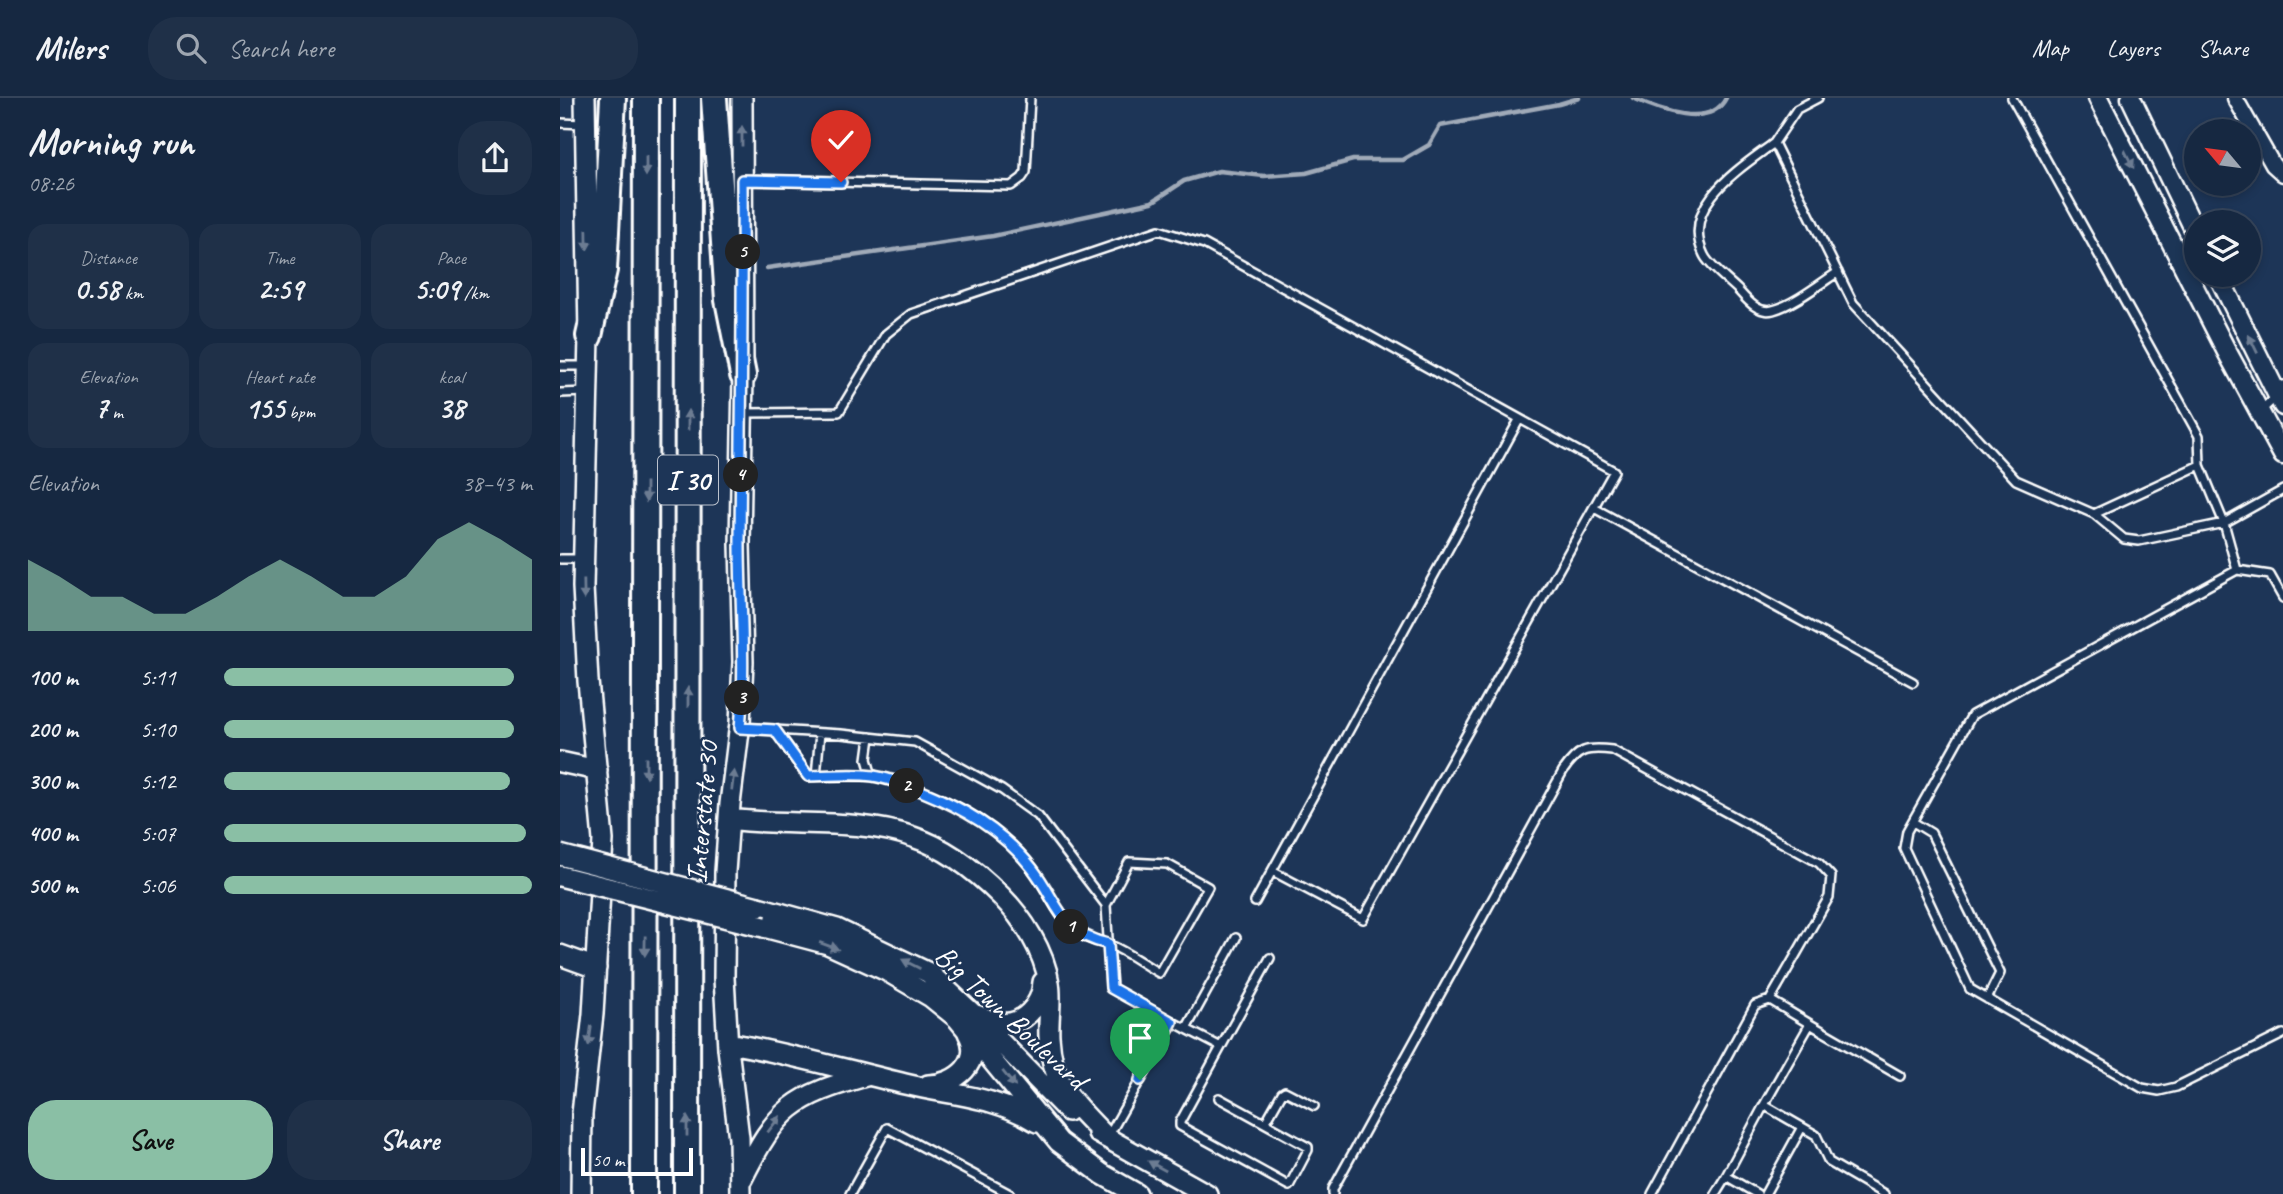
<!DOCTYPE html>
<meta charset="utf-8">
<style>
:root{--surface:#162841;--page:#1f3048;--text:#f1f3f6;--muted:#9ea6b1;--line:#35445a;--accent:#8abfa5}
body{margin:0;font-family:Caveat,sans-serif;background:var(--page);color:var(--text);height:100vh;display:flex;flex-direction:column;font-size:26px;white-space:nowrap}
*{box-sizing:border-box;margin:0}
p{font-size:23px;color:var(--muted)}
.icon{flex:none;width:38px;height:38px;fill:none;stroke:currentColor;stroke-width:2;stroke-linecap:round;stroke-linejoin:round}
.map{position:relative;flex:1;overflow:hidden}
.details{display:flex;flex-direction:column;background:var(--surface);width:560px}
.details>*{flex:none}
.needle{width:46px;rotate:299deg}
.buttons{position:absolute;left:1624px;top:21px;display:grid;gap:14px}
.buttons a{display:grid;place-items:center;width:77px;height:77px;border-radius:50%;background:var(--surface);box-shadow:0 4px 10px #0003,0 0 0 2px var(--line);font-size:35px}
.scale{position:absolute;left:21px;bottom:18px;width:112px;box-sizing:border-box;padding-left:7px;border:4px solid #fff;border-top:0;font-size:19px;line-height:24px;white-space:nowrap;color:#fff;-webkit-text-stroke:5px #1d3557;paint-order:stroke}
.pin{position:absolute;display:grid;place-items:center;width:60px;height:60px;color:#fff;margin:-72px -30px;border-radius:50% 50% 50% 0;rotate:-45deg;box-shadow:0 0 7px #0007}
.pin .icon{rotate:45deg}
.km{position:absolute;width:35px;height:35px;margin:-18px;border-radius:50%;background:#222;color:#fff;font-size:19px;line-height:35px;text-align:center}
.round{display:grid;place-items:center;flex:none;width:74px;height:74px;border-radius:28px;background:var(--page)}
.overview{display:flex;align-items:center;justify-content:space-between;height:119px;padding:0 28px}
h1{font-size:38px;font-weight:700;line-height:52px}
.metrics{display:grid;grid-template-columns:repeat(3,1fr);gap:10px;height:119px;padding:7px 28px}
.metrics div{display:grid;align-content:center;border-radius:18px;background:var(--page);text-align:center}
.metrics b{font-size:30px;font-weight:700}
.metrics small{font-size:19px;font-weight:400}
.metrics p{font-size:19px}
.chart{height:196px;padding:14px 28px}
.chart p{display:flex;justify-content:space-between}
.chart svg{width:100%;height:126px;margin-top:7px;fill:var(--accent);opacity:.7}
.cta{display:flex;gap:14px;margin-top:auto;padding:14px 28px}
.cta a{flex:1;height:80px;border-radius:28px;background:var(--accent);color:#111;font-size:28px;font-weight:700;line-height:80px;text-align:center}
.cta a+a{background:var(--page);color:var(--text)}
ul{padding:0 28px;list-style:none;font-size:23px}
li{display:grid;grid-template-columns:112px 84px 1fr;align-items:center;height:52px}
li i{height:18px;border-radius:9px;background:var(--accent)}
header{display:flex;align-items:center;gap:42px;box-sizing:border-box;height:98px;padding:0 35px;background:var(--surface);border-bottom:2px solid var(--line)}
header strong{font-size:33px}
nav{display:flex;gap:38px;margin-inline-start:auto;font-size:24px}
.search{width:490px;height:63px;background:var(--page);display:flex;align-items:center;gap:18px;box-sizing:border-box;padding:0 24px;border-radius:28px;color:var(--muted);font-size:26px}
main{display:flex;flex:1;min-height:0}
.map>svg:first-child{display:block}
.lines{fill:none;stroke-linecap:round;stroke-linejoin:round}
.stream{stroke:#a0aab8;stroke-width:4.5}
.service-casing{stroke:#fff;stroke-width:12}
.minor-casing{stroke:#fff;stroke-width:19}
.tertiary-casing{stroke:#fff;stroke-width:23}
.secondary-casing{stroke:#fff;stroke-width:24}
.motorway-casing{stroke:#fff;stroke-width:30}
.service{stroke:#1d3557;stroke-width:7}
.minor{stroke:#1d3557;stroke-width:14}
.tertiary{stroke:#1d3557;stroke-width:18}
.secondary{stroke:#1d3557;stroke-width:19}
.motorway{stroke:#1d3557;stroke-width:24}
.secondary-bridge-casing{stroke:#fff;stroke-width:24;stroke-linecap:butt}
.secondary-bridge{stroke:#1d3557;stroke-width:19}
.oneway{fill:#6c7c92}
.route-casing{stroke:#fff;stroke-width:14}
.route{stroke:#1a73e8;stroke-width:9}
.labels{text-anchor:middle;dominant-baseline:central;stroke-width:5;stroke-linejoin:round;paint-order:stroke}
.shield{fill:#1d3557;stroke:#bbc2cd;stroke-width:2}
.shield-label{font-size:28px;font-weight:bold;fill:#fff}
.street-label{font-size:30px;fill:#fff;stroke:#1d3557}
</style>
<header>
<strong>Milers</strong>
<div class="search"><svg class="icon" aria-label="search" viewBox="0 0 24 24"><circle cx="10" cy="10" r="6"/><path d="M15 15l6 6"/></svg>Search here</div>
<nav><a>Map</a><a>Layers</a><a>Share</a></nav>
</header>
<main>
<section class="details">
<div class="overview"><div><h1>Morning run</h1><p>08:26</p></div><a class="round"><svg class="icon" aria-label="share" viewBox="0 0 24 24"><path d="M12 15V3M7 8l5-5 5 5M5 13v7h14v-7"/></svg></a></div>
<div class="metrics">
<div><p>Distance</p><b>0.58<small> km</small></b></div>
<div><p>Time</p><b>2:59</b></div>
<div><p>Pace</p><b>5:09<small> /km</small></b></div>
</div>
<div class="metrics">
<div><p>Elevation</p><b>7<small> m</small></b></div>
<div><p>Heart rate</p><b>155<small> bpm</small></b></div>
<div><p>kcal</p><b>38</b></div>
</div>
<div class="chart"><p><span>Elevation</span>38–43 m</p>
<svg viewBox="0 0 160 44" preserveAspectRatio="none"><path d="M0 44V19L10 25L20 32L30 32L40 38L50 38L60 32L70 25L80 19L90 25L100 32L110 32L120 25L130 12L140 6L150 12L160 19V44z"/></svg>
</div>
<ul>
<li><b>100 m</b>5:11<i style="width:94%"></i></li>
<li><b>200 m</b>5:10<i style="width:94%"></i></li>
<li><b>300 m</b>5:12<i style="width:93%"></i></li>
<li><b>400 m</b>5:07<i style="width:98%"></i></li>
<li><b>500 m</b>5:06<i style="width:100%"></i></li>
</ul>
<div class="cta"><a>Save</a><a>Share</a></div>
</section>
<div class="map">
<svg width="1723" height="1096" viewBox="0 0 1723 1096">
<rect width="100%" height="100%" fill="#1d3557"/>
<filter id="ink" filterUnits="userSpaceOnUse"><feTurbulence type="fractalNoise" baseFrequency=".0143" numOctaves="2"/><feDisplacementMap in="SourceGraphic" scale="14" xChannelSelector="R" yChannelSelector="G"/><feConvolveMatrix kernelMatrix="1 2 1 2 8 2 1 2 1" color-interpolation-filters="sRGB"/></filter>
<g filter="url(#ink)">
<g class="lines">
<path class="stream" d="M 1073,0 C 1097,11 1150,32 1166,0
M 207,170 L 433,138 L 592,104 L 624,83 L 659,73 L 704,78 L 746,75 L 793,62 L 843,62 L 869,47 L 880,28 L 999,6 L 1019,0"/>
<g class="service-casing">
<path id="service" d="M 1258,0 L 1237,11 L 1214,45 L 1293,205 L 1456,382 L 1534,416 L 1640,367
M 1452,0 L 1639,338 L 1640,367 L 1664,425 L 1579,443 L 1564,441 L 1534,416
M 0,25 L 24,26
M 1214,45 C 1181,70 1119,107 1144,157 C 1149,168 1169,183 1178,192 C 1187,202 1198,216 1213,212 C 1233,207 1260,186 1278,174
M 183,82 L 451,88 L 462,80 L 466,74 L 470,0
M 0,268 L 28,268
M 0,295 L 27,294
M 1701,313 L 1718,297 L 1723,287
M 183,315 L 279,314 L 326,236 L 351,216 L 599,132 L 644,146 L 1054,373 L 803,821 L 712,773
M 1723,392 L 1664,425 L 1677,472 L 1710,477 L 1723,500
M 1034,410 L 1353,584
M 0,461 L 23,461
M 1677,472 L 1412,617 L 1347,733 L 1344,750 L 1410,891 L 1582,990 L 1599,993 L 1616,989 L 1723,936
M 180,630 L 281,636 L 355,644 L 442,692 L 478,718 L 546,807 L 551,890 L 613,924 L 548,1039
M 215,632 L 248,678 L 256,678 L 260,635
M 310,639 L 307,661 L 312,678 C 374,693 432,719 472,770 C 486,788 499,823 518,835 C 527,842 538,843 548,846 C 566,853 583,866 599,875 L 648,789 L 607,766 L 569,764 L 546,807
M 256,678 L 312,678
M 1353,724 L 1371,735 L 1440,875 L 1427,901
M 695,804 L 959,322
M 613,924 L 661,949 L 710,860
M 626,931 L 676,840
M 659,1000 L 748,1049 L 748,1052 L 729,1088 L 620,1028 L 620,1024 L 661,949
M 1204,1007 L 1250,926 L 1340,978
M 705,1025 L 722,995 L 725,993 L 754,1008
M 1166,1078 L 1204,1007 L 1256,1037 L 1269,1064 L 1324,1096
M 290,1096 L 327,1030 L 450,1096
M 773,1096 L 773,1091 L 1003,673 C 1018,651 1026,649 1052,652 L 1259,765 L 1271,778 L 1269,799 L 1210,902
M 1092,1096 L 1195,907 L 1210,902 L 1250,926
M 1155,1096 L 1166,1078 L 1197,1096
M 1205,1096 L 1242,1029"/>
</g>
<g class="minor-casing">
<path id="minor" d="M 1675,0 L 1713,67 L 1723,76"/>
</g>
<g class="tertiary-casing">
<path id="tertiary" d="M 1538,0 L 1666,252 L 1723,357
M 1571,0 L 1636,135
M 1658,177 L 1723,308"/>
</g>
<g class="secondary-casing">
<path id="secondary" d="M 0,664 L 37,672
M 169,721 C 227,729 298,719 353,739 C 387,750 416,773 441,798 C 463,820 484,853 489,885 C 492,902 488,920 489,938 C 492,990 514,1005 547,1040
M 198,809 L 277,831 L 369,875 L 413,916 L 508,1013
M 204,829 L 268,846 L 325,872 L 371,899 L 397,920 L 499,1044 L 542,1076 L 577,1096
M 0,857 L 36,870
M 416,917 C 423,920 431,923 438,925 C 463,929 482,907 483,884
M 168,945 C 228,955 286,972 345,986 C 394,998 432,997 477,1024
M 368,987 C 396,987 424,964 408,935
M 538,1035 L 647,1096
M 182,1081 C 218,1009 232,999 309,977
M 21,1096 L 22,1016 L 33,916 L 43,742 L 28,583 L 23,489 L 29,238 L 25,0
M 180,1096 L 179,1040 L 168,950 L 164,880 L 165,774 L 170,706 L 180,625 L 183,564 L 180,446 L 183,277 L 182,0"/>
</g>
<g class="motorway-casing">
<path id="motorway" d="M 154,0 L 168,202 L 183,277
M 29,238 L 44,172 L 53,0
M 84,1096 L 86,0
M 127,1096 L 128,0"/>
</g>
<use href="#service" class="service"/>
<use href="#minor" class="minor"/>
<use href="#tertiary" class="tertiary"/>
<use href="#secondary" class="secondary"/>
<use href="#motorway" class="motorway"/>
<g class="secondary-bridge-casing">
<path id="secondary-bridge" d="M 0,757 L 198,809
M 0,778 L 204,829"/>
</g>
<use href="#secondary-bridge" class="secondary-bridge"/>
</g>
<defs><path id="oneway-solid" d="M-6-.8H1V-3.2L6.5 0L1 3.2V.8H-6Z" transform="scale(1.75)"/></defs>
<g class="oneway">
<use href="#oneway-solid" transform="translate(182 38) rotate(-90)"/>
<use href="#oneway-solid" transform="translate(1569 61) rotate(63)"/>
<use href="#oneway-solid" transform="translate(86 68) rotate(90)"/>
<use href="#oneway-solid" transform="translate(27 142) rotate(89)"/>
<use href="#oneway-solid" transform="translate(1693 246) rotate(-116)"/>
<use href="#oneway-solid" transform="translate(128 322) rotate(-90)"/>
<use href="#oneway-solid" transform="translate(86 394) rotate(90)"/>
<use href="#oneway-solid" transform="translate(24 492) rotate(89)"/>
<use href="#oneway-solid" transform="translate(128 599) rotate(-90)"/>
<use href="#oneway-solid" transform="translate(86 670) rotate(90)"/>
<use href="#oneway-solid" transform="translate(173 682) rotate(-83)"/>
<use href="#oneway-solid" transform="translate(85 848) rotate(91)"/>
<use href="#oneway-solid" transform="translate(269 848) rotate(20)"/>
<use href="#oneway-solid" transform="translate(351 866) rotate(-153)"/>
<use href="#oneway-solid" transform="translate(30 938) rotate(98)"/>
<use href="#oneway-solid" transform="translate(449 981) rotate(51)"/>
<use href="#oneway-solid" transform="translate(214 1026) rotate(-52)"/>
<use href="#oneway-solid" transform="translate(127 1028) rotate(-90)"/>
<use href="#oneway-solid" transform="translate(597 1068) rotate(-151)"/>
</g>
</g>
<g class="lines" filter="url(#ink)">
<g class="route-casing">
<path id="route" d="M 281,84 L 182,82 C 183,203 181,323 180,444 C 180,506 186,568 180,630 L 215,632 L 248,678 C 269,678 292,675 313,678 C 328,680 344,686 359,692 C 403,710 442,732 472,770 C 500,806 498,834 548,846 L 551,890 L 612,924 L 580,982"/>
</g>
<use href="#route" class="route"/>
</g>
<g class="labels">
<rect class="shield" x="98" y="357.5" width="60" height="49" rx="5"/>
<g class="shield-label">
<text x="128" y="382">I 30</text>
</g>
<g class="street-label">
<text transform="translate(142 714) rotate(-85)">Interstate 30</text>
<text transform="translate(451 919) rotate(43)">Big Town Boulevard</text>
</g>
</g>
</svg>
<div class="buttons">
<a><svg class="needle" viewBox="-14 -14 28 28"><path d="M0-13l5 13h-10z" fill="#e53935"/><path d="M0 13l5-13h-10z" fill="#9ea6b1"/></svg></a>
<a><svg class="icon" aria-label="layers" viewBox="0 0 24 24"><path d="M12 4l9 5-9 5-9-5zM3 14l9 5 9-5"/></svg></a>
</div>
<div class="scale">50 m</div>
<div class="pin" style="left:580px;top:982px;background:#1e9e55"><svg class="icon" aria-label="arrive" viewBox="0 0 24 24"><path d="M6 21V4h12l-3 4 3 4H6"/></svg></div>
<div class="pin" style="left:281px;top:84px;background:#d93025"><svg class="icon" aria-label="check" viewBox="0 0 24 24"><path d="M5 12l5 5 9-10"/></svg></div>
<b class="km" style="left:511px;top:829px">1</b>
<b class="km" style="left:347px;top:688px">2</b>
<b class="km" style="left:182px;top:600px">3</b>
<b class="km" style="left:181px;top:377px">4</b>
<b class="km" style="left:183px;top:154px">5</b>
</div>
</main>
